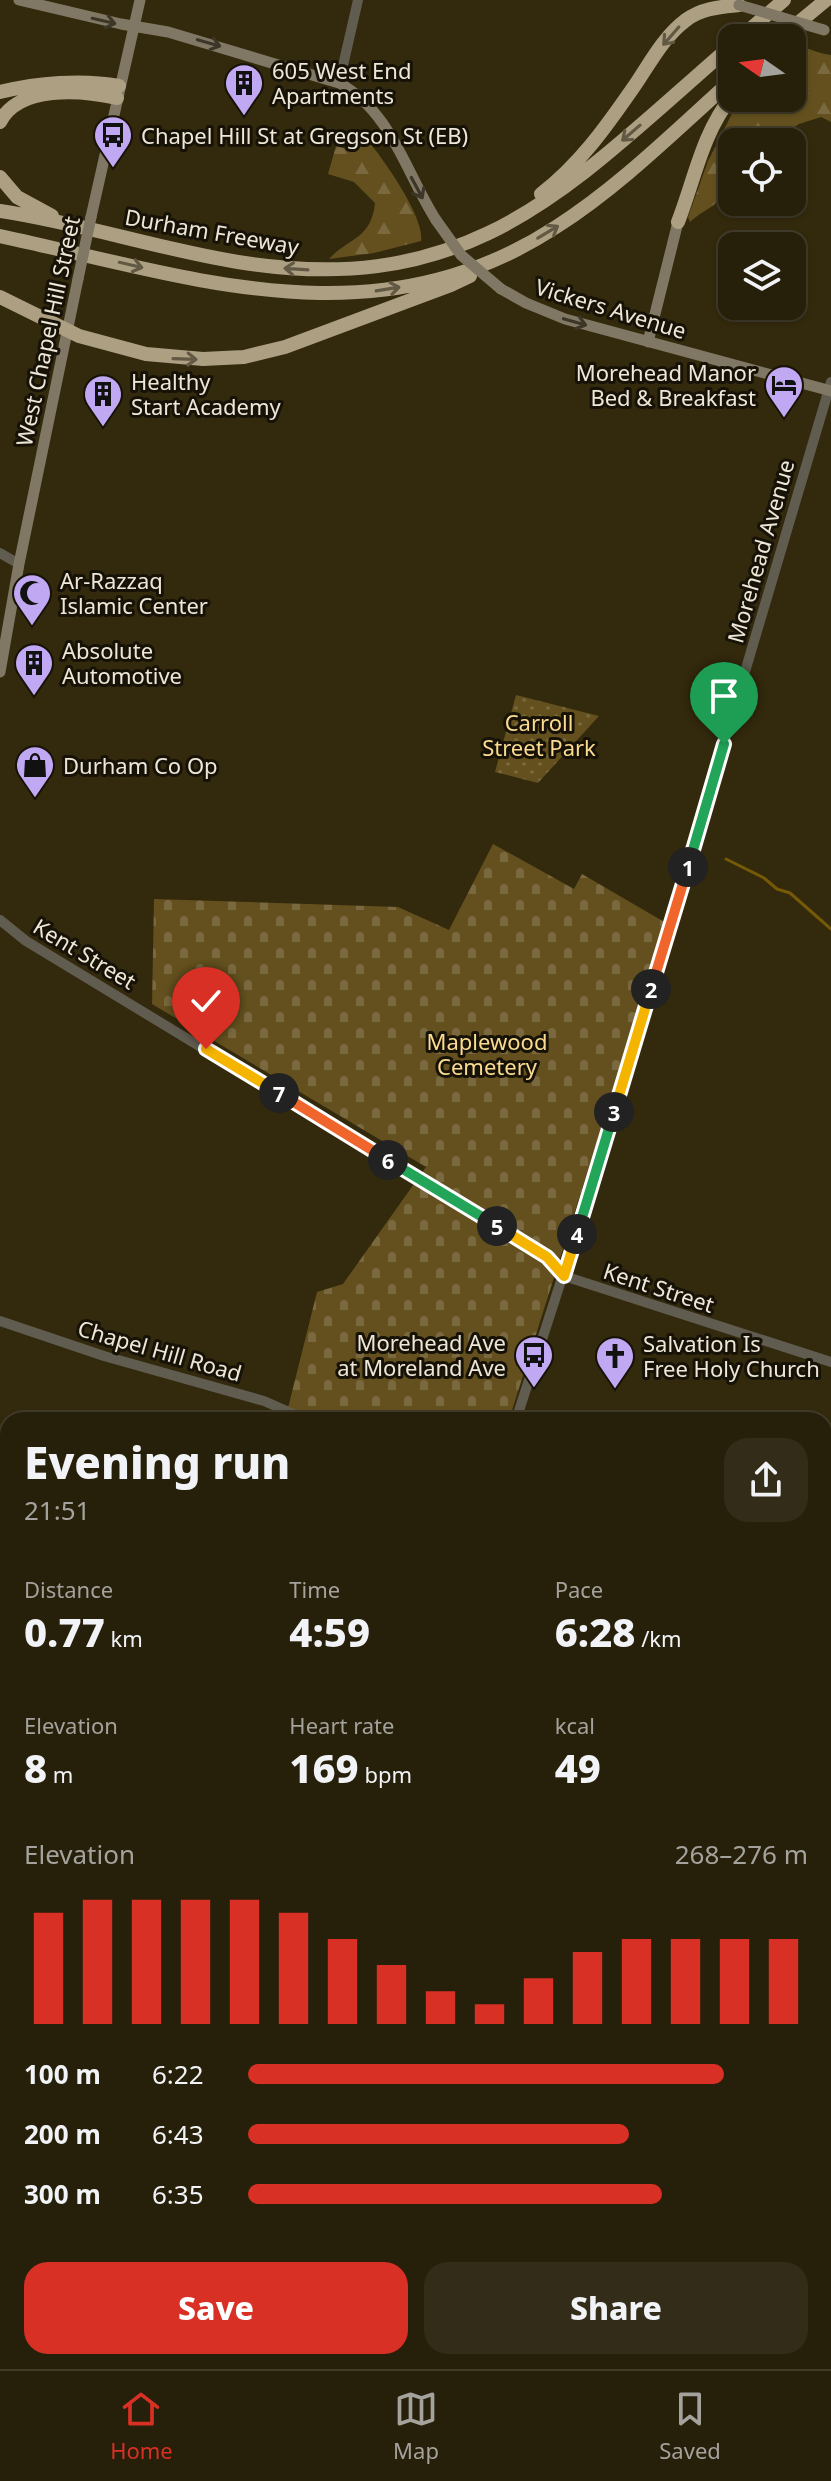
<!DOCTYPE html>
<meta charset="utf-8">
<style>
:root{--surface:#261f0a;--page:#322c18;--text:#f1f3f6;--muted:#a4a29c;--line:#423d2b;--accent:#d93025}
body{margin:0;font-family:"Noto Sans",sans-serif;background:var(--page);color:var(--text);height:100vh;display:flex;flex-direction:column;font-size:30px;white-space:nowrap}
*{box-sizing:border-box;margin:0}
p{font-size:26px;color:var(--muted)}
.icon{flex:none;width:44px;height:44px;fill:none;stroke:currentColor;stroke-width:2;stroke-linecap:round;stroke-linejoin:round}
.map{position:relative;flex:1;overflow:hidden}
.details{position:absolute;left:0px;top:1412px;width:832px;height:958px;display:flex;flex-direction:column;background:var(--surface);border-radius:24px 24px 0 0;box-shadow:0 2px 6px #0004,0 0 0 2px var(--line)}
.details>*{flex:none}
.needle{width:52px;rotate:284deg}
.tools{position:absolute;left:718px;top:24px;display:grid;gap:16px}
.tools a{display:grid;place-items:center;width:88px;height:88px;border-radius:16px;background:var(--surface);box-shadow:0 2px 6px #0004,0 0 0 2px var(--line);font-size:40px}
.pin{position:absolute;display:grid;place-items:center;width:68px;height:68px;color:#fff;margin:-82px -34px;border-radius:50% 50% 50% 0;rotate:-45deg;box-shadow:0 0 8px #0007}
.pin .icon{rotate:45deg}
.km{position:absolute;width:40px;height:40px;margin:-20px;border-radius:50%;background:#222;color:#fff;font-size:22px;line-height:40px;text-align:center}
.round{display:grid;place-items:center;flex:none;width:84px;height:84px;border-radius:24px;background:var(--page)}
.head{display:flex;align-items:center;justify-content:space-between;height:136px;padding:0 24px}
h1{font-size:44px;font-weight:800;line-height:60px}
.figures{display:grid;grid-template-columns:repeat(3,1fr);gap:12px;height:136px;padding:8px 24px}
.figures div{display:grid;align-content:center}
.figures b{font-size:40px;font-weight:800}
.figures small{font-size:22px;font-weight:400}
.figures p{font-size:22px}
.chart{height:224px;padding:16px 24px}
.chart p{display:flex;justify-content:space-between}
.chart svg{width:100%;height:144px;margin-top:8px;stroke:var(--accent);stroke-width:6}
.cta{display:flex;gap:16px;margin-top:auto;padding:16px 24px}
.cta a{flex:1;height:92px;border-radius:24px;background:var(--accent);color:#fff;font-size:32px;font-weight:800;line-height:92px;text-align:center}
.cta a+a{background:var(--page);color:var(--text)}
ul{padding:0 24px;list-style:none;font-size:26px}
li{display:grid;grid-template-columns:128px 96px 1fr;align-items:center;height:60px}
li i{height:20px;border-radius:10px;background:var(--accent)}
.dock{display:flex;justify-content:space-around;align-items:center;height:112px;border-top:2px solid var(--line);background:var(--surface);font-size:22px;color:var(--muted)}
.dock a{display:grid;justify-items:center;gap:4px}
.dock .on{color:var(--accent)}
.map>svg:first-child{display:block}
.built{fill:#3c2e09}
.green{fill:url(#green-dots)}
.forest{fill:url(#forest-firs)}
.cemetery{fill:url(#cemetery-stones)}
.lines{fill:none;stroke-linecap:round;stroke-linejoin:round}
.stream{stroke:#745a06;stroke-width:3}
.tertiary{stroke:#615c50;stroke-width:10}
.secondary{stroke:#807864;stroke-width:11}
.motorway{stroke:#ada082;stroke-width:14}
.secondary-bridge{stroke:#807864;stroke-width:11}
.oneway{stroke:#3c3628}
.oneway2{stroke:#625944}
.split-1-casing{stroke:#fff;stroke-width:16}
.split-2-casing{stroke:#fff;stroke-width:16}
.split-3-casing{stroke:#fff;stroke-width:16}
.split-4-casing{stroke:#fff;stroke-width:16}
.split-5-casing{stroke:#fff;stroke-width:16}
.split-6-casing{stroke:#fff;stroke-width:16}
.split-7-casing{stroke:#fff;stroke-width:16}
.split-8-casing{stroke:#fff;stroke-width:16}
.split-1{stroke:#22a559;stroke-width:10}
.split-2{stroke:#f0652b;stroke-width:10}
.split-3{stroke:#f5b400;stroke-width:10}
.split-4{stroke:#22a559;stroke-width:10}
.split-5{stroke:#f5b400;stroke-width:10}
.split-6{stroke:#22a559;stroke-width:10}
.split-7{stroke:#f0652b;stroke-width:10}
.split-8{stroke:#f5b400;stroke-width:10}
.labels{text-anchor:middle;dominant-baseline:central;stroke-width:6;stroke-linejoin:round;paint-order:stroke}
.poi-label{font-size:22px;fill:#eee7d7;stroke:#171207;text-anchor:start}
.street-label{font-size:22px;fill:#eee7d7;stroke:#171207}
.park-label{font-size:22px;fill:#fadb8f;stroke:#171207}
</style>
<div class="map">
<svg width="831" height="2369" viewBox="0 0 831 2369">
<defs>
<pattern id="green-dots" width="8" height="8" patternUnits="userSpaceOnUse" patternTransform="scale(2)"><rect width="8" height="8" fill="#63501e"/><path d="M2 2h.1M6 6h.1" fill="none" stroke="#7a693e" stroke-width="1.8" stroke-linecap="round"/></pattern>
<pattern id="forest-firs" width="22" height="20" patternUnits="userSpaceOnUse" patternTransform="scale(2)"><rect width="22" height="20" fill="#63501e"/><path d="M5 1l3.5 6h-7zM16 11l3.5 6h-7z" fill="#7a693e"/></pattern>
<pattern id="cemetery-stones" width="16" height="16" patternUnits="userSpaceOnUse" patternTransform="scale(2)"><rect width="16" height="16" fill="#63501e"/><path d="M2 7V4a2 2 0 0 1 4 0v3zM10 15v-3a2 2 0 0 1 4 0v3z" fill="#7a693e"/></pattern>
</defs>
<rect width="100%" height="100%" fill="#33290d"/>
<path class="built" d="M 824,1951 L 831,1958 L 831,2367 L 813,2362 L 824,2362 Z"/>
<path class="green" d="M 516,695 L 599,716 L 538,783 L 495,772 Z"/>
<path class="forest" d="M 796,46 C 808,47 818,54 831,55 L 831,122 L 821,117 L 799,124 L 772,142 L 732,142 C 732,165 735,186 716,203 C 708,210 698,214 690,222 L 688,217 L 708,161 L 740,98 L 792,98 L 792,48 Z
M 369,142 C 384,160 425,218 421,241 L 374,253 L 329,259 C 349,237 371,240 375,203 L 354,182 L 328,174 L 336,146 L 351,150 Z"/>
<path class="cemetery" d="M 493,844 L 574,889 L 582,874 L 666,923 L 509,1420 L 285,1420 L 317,1292 L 343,1284 L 426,1167 L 152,1004 L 154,899 L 398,907 L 449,930 Z
M 0,1634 L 8,1640 L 8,2248 L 0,2259 Z"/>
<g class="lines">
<path class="stream" d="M 726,859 L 764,878 L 777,889 L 790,893 L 831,929
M 0,2305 L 8,2288"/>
<path class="tertiary" d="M 339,83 L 358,0
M 0,553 L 19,564
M 0,920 L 26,941 L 539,1252 L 564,1276 L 831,1362
M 0,1321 L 104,1356 L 264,1401 L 307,1420
M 516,1420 L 600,1160 L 831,382
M 824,1943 L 831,1950
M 230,2369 L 232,2362"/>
<path class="secondary" d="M 19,0 L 121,24 L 168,32 L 339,83 C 391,111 406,173 436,220
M 91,217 L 140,0
M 501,289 L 526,303 L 565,319 L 831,391
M 648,342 L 678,222
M 0,672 L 19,564 L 78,279"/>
<path class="motorway" d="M 740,38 L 784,0
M 780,38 L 826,0
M 0,92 C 37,83 82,79 119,86
M 0,122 C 19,85 81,90 117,98
M 0,177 L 17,197 L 52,216
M 541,194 C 579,165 606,127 633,88 C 649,65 663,37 686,20 C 702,8 720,7 739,5
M 0,211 C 80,223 158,249 238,262 C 474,300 569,186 732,45
M 678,222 C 695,178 702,134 732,96
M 0,236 C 192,277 374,345 556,227 C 620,186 675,131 732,80
M 0,297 L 79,336 L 146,354 L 203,359 L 244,357 L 285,347 L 451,285 L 470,276"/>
<path class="secondary-bridge" d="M 739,5 L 824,30
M 436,220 L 461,255 L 501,289
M 78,279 L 91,217"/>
</g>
<defs><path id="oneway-shaft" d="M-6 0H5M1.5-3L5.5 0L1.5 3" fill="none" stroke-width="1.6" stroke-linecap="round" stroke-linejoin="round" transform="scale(2)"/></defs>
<g class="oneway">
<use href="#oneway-shaft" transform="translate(104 21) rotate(13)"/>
<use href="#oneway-shaft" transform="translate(209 43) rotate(16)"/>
<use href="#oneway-shaft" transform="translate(417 188) rotate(62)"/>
<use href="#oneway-shaft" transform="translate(575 322) rotate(16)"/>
</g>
<g class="oneway2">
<use href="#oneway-shaft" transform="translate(671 36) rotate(131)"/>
<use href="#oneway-shaft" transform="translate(631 133) rotate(139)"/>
<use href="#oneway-shaft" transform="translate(548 232) rotate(-31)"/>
<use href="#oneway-shaft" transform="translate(131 265) rotate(13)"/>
<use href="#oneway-shaft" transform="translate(296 269) rotate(-176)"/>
<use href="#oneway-shaft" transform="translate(388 289) rotate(-9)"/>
<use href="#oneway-shaft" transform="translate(185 359) rotate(2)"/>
</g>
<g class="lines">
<g class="split-1-casing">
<path id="split-1" d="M 688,867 L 724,744"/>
</g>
<g class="split-2-casing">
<path id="split-2" d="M 651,989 L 688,867"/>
</g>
<g class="split-3-casing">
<path id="split-3" d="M 614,1112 L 651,989"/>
</g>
<g class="split-4-casing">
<path id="split-4" d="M 577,1234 L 614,1112"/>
</g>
<g class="split-5-casing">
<path id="split-5" d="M 497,1226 L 547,1257 L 564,1276 L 577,1234"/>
</g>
<g class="split-6-casing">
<path id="split-6" d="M 388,1160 L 497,1226"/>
</g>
<g class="split-7-casing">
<path id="split-7" d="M 279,1093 L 388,1160"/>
</g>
<g class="split-8-casing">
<path id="split-8" d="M 206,1049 L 279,1093"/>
</g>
<use href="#split-1" class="split-1"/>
<use href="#split-2" class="split-2"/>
<use href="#split-3" class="split-3"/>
<use href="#split-4" class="split-4"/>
<use href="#split-5" class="split-5"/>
<use href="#split-6" class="split-6"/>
<use href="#split-7" class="split-7"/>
<use href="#split-8" class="split-8"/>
</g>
<defs>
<g id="building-pin" transform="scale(2)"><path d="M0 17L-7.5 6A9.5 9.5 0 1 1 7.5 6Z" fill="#c0a8f3" stroke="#171207"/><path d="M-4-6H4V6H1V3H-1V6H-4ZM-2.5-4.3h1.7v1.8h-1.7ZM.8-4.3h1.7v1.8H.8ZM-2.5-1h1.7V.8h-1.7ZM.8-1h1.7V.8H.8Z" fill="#111"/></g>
<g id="bus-pin" transform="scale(2)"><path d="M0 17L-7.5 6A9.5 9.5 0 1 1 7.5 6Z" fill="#c0a8f3" stroke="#171207"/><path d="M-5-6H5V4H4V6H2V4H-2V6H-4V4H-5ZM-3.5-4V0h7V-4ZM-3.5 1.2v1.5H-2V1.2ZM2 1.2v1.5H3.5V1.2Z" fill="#111"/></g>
<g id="hotel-pin" transform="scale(2)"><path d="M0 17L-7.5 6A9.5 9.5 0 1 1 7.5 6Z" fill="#c0a8f3" stroke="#171207"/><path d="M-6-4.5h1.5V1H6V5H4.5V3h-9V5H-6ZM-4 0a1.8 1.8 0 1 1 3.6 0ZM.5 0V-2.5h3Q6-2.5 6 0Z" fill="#111"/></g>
<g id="mosque-pin" transform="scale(2)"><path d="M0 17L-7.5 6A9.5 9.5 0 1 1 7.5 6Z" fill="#c0a8f3" stroke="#171207"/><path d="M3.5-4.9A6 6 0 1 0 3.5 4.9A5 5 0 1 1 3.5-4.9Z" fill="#111"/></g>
<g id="shop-pin" transform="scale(2)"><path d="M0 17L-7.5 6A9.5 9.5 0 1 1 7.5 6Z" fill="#c0a8f3" stroke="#171207"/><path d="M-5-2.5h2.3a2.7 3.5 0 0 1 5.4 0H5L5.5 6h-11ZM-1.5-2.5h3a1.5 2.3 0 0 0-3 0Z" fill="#111"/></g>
<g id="church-pin" transform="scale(2)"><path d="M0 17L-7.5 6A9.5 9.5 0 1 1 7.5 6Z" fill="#c0a8f3" stroke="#171207"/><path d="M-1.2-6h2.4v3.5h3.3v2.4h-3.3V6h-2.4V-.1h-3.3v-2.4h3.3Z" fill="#111"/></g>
</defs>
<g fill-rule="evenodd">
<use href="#building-pin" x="244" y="83"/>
<use href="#bus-pin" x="113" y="135"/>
<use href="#hotel-pin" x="784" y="385"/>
<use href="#building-pin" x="103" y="394"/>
<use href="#mosque-pin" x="32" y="593"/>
<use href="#building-pin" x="34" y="663"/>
<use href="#shop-pin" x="35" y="765"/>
<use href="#bus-pin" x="534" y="1355"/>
<use href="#church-pin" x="615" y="1356"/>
</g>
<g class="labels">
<g class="poi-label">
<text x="272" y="70">605 West End<tspan x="272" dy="25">Apartments</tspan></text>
<text x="141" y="135">Chapel Hill St at Gregson St (EB)</text>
<text x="756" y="372" text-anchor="end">Morehead Manor<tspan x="756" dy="25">Bed &amp; Breakfast</tspan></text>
<text x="131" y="381">Healthy<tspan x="131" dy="25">Start Academy</tspan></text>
<text x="60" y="580">Ar-Razzaq<tspan x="60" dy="25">Islamic Center</tspan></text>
<text x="62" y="650">Absolute<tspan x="62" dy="25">Automotive</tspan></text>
<text x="63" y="765">Durham Co Op</text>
<text x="506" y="1342" text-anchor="end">Morehead Ave<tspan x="506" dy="25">at Moreland Ave</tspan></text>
<text x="643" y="1343">Salvation Is<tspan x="643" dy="25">Free Holy Church</tspan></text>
</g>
<g class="street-label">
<text transform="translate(212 231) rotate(10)">Durham Freeway</text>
<text transform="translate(611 308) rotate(17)">Vickers Avenue</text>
<text transform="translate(47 331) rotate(-78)">West Chapel Hill Street</text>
<text transform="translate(760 551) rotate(-74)">Morehead Avenue</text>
<text transform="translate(85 953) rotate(31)">Kent Street</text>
<text transform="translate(659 1287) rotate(18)">Kent Street</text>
<text transform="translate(160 1350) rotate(16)">Chapel Hill Road</text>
</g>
<g class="park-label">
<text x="539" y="722">Carroll<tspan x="539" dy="25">Street Park</tspan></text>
<text x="487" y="1041">Maplewood<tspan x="487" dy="25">Cemetery</tspan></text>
</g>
</g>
</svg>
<div class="tools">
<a><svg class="needle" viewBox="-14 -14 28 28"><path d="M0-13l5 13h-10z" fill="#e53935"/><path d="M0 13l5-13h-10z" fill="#a4a29c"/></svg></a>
<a><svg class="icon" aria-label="locate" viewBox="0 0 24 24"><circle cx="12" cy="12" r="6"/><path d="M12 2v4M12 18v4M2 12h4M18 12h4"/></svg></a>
<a><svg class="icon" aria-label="layers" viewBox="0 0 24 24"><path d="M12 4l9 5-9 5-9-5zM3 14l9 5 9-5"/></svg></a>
</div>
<div class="pin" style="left:724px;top:744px;background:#1e9e55"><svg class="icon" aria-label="arrive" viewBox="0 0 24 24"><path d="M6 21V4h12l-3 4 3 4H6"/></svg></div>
<div class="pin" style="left:206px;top:1049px;background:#d93025"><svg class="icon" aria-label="check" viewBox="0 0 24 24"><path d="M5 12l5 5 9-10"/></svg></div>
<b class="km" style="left:688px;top:867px">1</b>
<b class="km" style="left:651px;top:989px">2</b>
<b class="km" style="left:614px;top:1112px">3</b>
<b class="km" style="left:577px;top:1234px">4</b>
<b class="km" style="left:497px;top:1226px">5</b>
<b class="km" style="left:388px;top:1160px">6</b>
<b class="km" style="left:279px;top:1093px">7</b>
<section class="details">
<div class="head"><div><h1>Evening run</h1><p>21:51</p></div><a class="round"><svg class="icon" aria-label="share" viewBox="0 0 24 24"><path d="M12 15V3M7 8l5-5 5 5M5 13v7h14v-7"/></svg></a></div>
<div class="figures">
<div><p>Distance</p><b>0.77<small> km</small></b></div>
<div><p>Time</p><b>4:59</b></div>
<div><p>Pace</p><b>6:28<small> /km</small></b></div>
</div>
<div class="figures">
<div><p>Elevation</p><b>8<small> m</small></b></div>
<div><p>Heart rate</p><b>169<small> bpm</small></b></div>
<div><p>kcal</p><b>49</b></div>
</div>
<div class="chart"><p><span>Elevation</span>268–276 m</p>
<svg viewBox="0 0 160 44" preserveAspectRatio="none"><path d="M5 44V10M15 44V6M25 44V6M35 44V6M45 44V6M55 44V10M65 44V18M75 44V26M85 44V34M95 44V38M105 44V30M115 44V22M125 44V18M135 44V18M145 44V18M155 44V18"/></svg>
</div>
<ul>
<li><b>100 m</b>6:22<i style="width:85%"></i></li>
<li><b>200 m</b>6:43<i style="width:68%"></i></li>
<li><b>300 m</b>6:35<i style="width:74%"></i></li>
</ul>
<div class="cta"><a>Save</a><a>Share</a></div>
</section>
</div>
<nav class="dock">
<a class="on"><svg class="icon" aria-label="home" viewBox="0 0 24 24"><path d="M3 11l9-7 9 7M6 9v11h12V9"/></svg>Home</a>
<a><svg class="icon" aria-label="map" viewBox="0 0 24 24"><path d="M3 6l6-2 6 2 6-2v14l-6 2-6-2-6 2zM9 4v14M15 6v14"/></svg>Map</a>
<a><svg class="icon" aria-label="saved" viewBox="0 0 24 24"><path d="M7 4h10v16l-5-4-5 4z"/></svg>Saved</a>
</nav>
